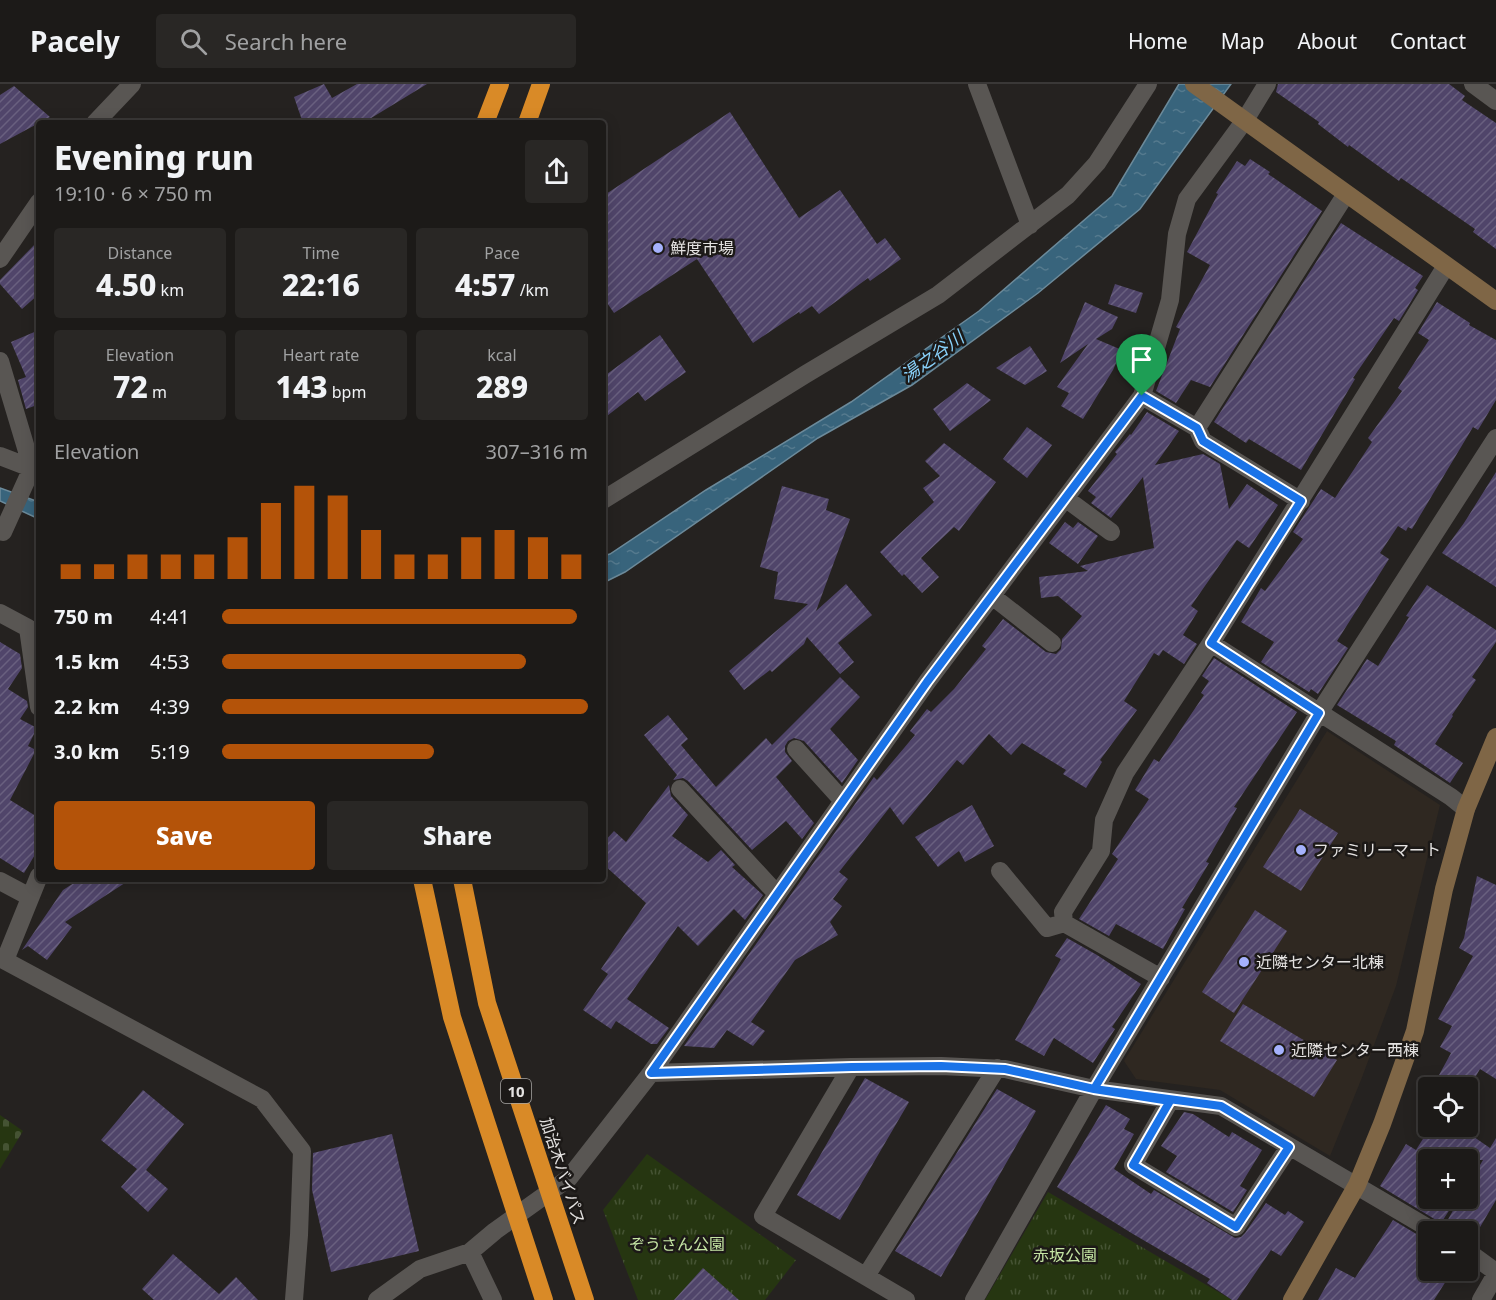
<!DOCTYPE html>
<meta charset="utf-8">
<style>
:root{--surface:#1c1a18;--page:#292725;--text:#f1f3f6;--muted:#a0a1a2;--line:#3a3837;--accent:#b45309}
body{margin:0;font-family:"Noto Sans","Noto Sans JP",sans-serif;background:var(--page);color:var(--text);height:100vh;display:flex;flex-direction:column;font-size:22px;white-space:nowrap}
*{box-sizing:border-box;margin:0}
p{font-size:20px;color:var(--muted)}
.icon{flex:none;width:33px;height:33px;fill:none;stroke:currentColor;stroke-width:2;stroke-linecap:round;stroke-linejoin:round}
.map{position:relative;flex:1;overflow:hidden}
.panel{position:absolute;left:36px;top:36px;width:570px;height:762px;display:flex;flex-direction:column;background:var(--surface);border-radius:6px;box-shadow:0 3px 15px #0003,0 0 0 2px var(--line)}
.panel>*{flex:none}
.controls{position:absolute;left:1418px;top:993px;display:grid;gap:12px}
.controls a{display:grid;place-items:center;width:60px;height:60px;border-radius:6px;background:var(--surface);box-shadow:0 3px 15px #0003,0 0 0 2px var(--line);font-size:30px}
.pin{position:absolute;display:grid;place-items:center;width:51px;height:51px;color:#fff;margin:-62px -26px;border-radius:50% 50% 50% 0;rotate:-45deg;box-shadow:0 0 6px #0007}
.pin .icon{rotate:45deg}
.round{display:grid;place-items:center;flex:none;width:63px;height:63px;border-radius:6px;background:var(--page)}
.headline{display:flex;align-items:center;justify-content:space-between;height:102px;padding:0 18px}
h1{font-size:33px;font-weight:800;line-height:45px}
.stats{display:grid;grid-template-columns:repeat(3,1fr);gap:9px;height:102px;padding:6px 18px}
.stats div{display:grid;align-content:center;border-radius:6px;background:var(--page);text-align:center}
.stats b{font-size:30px;font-weight:800}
.stats small{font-size:16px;font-weight:400}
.stats p{font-size:16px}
.chart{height:168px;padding:12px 18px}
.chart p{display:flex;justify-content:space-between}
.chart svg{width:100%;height:108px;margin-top:6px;stroke:var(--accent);stroke-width:6}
.button{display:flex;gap:12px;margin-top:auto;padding:12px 18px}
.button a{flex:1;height:69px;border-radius:6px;background:var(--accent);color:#fff;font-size:24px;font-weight:800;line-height:69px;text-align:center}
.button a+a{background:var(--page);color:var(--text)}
ul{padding:0 18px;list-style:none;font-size:20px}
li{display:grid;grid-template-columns:96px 72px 1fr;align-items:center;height:45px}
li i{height:15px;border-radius:8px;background:var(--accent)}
header{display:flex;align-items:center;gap:36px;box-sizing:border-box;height:84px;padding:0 30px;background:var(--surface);border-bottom:2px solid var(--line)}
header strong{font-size:28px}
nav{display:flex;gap:33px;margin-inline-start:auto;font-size:21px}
.search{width:420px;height:54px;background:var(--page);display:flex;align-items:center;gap:15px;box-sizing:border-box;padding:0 21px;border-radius:6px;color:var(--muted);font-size:22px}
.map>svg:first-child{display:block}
.built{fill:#2f2821}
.cemetery{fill:url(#cemetery-stones)}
.park{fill:url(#park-tufts)}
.water{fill:url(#water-ripples);stroke:#6c8a9a;stroke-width:1.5}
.building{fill:url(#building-hatch)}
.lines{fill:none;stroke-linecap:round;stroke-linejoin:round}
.street{stroke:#595653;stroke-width:18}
.secondary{stroke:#7f6646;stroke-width:18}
.highway{stroke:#d98a27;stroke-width:18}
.route-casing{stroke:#fff;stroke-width:12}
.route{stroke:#1a73e8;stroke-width:8}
.poi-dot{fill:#a5b1fc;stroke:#1c1917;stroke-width:2}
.labels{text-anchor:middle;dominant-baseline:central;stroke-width:5;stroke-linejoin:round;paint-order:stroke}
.shield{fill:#1c1917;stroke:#a8a6a4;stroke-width:1.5}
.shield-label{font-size:15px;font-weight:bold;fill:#e4e2e1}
.poi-label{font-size:16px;fill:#e4e2e1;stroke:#1c1917;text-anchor:start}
.street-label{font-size:16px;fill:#e4e2e1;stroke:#1c1917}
.park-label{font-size:16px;fill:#c5e5a4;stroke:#1c1917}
.water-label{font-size:18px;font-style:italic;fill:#88d0f9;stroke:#1c1917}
</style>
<header>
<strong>Pacely</strong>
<div class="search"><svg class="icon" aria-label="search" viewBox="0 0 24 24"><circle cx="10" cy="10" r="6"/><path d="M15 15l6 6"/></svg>Search here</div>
<nav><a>Home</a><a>Map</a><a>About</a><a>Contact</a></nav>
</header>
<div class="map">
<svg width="1496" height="1216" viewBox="0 0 1496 1216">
<defs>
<pattern id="cemetery-stones" width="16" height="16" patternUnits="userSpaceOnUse" patternTransform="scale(1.5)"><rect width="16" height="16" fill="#263611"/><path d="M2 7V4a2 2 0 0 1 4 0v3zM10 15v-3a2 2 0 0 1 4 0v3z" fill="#455333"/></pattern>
<pattern id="park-tufts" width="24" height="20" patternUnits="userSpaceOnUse" patternTransform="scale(1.5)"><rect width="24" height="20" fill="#263611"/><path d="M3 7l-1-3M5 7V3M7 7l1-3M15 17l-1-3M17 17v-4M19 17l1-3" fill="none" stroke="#455333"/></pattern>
<pattern id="water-ripples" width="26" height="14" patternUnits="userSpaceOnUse" patternTransform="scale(1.5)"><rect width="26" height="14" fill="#38647c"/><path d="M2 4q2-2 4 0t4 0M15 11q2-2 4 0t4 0" fill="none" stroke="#557a8e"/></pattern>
<pattern id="building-hatch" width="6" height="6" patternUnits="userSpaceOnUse" patternTransform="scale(1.5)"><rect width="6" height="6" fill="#50456a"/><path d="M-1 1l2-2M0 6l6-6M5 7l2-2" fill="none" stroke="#69607f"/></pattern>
</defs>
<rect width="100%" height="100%" fill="#252220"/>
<path class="built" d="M 1327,647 L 1440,721 L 1396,902 L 1361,996 L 1330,1072 L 1220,1006 L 1136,995 L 1124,977 Z"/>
<path class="cemetery" d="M 0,1031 L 23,1047 L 0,1085 Z"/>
<path class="park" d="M 647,1070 L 796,1176 L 765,1216 L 638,1216 L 603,1126 Z
M 1048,1108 L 1232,1216 L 985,1216 Z"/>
<path class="water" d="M 1179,0 L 1231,0 L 1140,125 L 1038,209 L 912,301 L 818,354 L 625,488 L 603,499 L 603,472 L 610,470 L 706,406 L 851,318 L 979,227 L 1112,112 Z
M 0,404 L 39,418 L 39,435 L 0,417 Z"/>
<path class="building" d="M 324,0 L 332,14 L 357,0 L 427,0 L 363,39 L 303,39 L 294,13 Z
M 1278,0 L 1449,0 L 1465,12 L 1462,16 L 1496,39 L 1496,165 L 1473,148 L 1475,145 L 1401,94 L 1399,97 L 1349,61 L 1348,63 L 1318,40 L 1319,38 L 1276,8 Z
M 14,2 L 50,33 L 0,60 L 0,11 Z
M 730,28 L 799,134 L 840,106 L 877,160 L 885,154 L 901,175 L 870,197 L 868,194 L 819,230 L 812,222 L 800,230 L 799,228 L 753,259 L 697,175 L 614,229 L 603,213 L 603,112 Z
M 1250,75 L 1270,88 L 1268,90 L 1322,127 L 1210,303 L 1191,296 L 1176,319 L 1156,307 L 1180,245 L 1176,243 L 1210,181 L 1187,168 L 1218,110 L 1216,109 L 1237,77 L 1245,82 Z
M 1341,139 L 1423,192 L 1415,204 L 1418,206 L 1399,237 L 1394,234 L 1353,294 L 1355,295 L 1301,386 L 1249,355 L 1246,359 L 1214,338 Z
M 39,156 L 39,210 L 22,225 L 0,200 L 0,196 Z
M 1115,200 L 1143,209 L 1136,229 L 1108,220 Z
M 1085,218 L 1118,233 L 1112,245 L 1096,255 L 1122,266 L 1113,286 L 1083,335 L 1061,322 L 1069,309 L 1057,303 L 1088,260 L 1060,279 Z
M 1437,218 L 1470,239 L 1469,241 L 1496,256 L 1496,316 L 1478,346 L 1473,343 L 1412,445 L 1408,443 L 1406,447 L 1398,442 L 1380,469 L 1389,475 L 1337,557 L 1348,564 L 1318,610 L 1311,605 L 1309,608 L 1261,578 L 1274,558 L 1241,538 L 1261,504 L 1265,507 L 1303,455 L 1293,448 L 1321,405 L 1335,414 L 1372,358 L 1368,354 L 1402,307 L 1398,304 L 1429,256 L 1418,249 Z
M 39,246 L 39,324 L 37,321 L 26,325 L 18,296 L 26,293 L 11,258 Z
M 660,251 L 686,288 L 645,317 L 638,308 L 603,335 L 603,293 Z
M 1030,262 L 1047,287 L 1025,301 L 996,284 Z
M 967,299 L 991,316 L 950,347 L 933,325 Z
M 1147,328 L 1179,347 L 1155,381 L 1203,370 L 1220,380 L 1229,425 L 1247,400 L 1278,421 L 1249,464 L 1237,456 L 1191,522 L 1198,527 L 1183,551 L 1197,560 L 1184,580 L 1163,566 L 1159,572 L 1154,569 L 1124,617 L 1137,626 L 1100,676 L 1102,678 L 1086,704 L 1063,690 L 1066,686 L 1022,659 L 1011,671 L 989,650 L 963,681 L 957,676 L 903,741 L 890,723 L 839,788 L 848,795 L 833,815 L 842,822 L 830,838 L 838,851 L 795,876 L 751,938 L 765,947 L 753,962 L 727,946 L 714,964 L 684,962 L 874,693 L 877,696 L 915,651 L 910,647 L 927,625 L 931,628 L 954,605 L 986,565 L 982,562 L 1003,535 L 1046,568 L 1056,570 L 1061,565 L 1062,555 L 1082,532 L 1058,512 L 1041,514 L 1039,493 L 1088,487 L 1080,482 L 1154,464 L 1143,393 L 1111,434 L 1091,419 L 1096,413 L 1088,407 L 1117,370 L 1115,368 L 1130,350 L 1131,351 Z
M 1027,343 L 1052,361 L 1027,394 L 1003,375 Z
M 944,359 L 996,398 L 959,447 L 954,443 L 921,474 L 939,493 L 922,509 L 904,490 L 902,492 L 880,468 L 934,418 L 923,404 L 940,392 L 925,377 Z
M 1496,388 L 1496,503 L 1442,469 L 1464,439 Z
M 782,402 L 829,415 L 826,426 L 850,435 L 816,527 L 846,500 L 872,531 L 838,559 L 854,578 L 840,590 L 807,553 L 804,560 L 772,588 L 770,586 L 744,606 L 729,587 L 808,520 L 774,515 L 778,488 L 760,483 Z
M 1065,438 L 1073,444 L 1078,438 L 1098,452 L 1078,480 L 1049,459 Z
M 1427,501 L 1496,546 L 1496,558 L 1472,593 L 1476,596 L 1452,631 L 1453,632 L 1435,660 L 1463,679 L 1450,699 L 1394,661 L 1396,657 L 1337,621 L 1367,575 L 1378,582 L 1409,533 L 1406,532 Z
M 0,558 L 20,570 L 22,584 L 8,605 L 27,617 L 28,623 L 20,635 L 37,644 L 28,662 L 36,666 L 10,716 L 39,734 L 39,764 L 24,789 L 0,774 Z
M 1214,574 L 1297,628 L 1234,723 L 1237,724 L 1206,778 L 1209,779 L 1182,824 L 1185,825 L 1163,865 L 1116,840 L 1109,852 L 1079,835 L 1118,775 L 1112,770 L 1149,715 L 1135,706 L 1154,675 L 1159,678 L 1204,611 L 1201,609 L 1209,597 L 1202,592 Z
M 840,593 L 860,613 L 830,645 L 858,676 L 842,699 L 804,657 L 794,654 L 788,657 L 785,662 L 785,668 L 792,677 L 776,693 L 814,739 L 802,755 L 786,737 L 752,766 L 688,697 L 683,694 L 673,696 L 677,691 L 644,651 L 668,631 L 688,655 L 681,661 L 716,703 L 766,654 L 772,661 Z
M 669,701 L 671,712 L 688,731 L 672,752 L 708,778 L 721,766 L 735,781 L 732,783 L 763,811 L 745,836 L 734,825 L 698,862 L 678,842 L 627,915 L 669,944 L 657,960 L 651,960 L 616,937 L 611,945 L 583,926 L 608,890 L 601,885 L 646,819 L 603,780 L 603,759 L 614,747 L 626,758 Z
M 972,721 L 994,762 L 965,778 L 959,767 L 938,783 L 915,753 Z
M 1300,725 L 1338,749 L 1301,807 L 1263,783 Z
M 1477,792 L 1496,801 L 1496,995 L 1480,985 L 1469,1004 L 1432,1004 L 1451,969 L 1440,963 L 1452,942 L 1438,935 L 1473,872 L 1459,864 L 1464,854 Z
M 80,795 L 131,795 L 65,838 L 72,843 L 47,876 L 28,862 L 22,866 L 63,806 Z
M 1255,826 L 1287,847 L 1234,929 L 1202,908 Z
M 1067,854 L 1097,871 L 1141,900 L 1112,943 L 1115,945 L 1093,979 L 1054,954 L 1044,972 L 1015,956 L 1061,875 L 1055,872 Z
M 1243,920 L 1337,976 L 1314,1013 L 1220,957 Z
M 865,994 L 909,1018 L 840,1136 L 797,1111 Z
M 997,1005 L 1036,1027 L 941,1193 L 895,1167 Z
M 143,1006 L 184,1040 L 146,1086 L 168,1105 L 148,1128 L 121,1103 L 137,1085 L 101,1056 Z
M 1106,1021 L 1130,1035 L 1124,1045 L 1134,1050 L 1114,1085 L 1151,1110 L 1154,1106 L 1235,1154 L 1241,1153 L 1245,1149 L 1266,1119 L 1285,1131 L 1288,1127 L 1304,1138 L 1281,1172 L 1271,1166 L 1237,1216 L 1232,1216 L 1207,1199 L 1210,1195 L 1133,1150 L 1057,1103 Z
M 1184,1028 L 1193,1030 L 1229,1053 L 1232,1048 L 1262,1066 L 1240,1102 L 1247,1106 L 1233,1128 L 1166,1088 L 1177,1072 L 1161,1062 Z
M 1431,1042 L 1458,1042 L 1490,1064 L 1496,1054 L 1496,1116 L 1473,1155 L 1467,1151 L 1467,1148 L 1461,1148 L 1446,1139 L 1460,1114 L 1467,1114 L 1467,1103 L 1483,1076 L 1428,1076 L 1428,1089 L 1420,1102 L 1428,1107 L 1428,1114 L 1440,1114 L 1452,1122 L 1441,1139 L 1380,1102 L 1406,1060 L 1416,1066 Z
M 392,1050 L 419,1167 L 331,1188 L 312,1106 L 313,1069 Z
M 1393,1136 L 1428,1157 L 1428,1186 L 1453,1186 L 1434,1216 L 1318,1216 L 1336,1184 L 1355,1194 Z
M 173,1170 L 219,1210 L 236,1193 L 258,1216 L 154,1216 L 142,1205 Z
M 703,1184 L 739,1216 L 674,1216 Z"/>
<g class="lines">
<path class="street" d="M 977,0 L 1030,141
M 1473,0 L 1496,17
M 95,39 L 132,0
M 0,175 L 39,118
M 0,277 L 32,384 L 3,448 L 0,447
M 1142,312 L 1197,344 L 1203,357 L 1301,417
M 1197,344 L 1346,110
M 0,372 L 39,387
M 1065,414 L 1111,448
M 603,416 L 806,290 L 938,211 L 1068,111 L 1097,79 L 1148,0
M 992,512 L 1052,559
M 0,529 L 28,544 L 39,623
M 1211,559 L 1451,713 L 1466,725
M 796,665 L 843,717
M 680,705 L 777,810
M 1000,787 L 1047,844 L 1064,839
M 0,797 L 30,813
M 0,874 L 262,1015 L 302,1067 L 299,1151 L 294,1216
M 5,876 L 39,792
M 1161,894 L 1064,839 L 1063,828 L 1101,767 L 1104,736 L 1125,689 L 1211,559 L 1446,182
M 851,983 L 763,1132 L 906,1216
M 651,989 L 851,983 L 941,982 L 1005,985 L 1094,1005 L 1221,1022 L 1435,1148
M 1170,1017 L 1133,1081 L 1236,1143 L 1289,1063
M 1467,1167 L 1496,1188
M 470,1168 L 493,1216
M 866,1192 L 997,984
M 377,1216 L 420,1185 L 470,1168 L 495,1147 L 569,1094 L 651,989 L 927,598 L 1142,312 L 1170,216 L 1177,150 L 1187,115 L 1245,36 L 1267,0
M 974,1216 L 1094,1005 L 1319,629 L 1496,354
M 1481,1216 L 1496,1190"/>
<path class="secondary" d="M 1194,0 L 1496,217
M 1292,1216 L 1357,1101 L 1382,1040 L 1415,947 L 1444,805 L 1466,725 L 1496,653"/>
<path class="highway" d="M 485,39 L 500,0
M 527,39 L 541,0
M 422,795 L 452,933 L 544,1216
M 462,795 L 487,919 L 585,1216"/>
</g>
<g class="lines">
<g class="route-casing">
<path id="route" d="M 1142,312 L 927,598 L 651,989 L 852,983 L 941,982 L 1005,985 L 1094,1005 L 1170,1017 L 1133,1081 L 1236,1143 L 1289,1063 L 1221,1022 L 1094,1005 L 1319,629 L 1211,559 L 1301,417 L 1203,357 L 1197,344 L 1142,312"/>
</g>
<use href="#route" class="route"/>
</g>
<g class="poi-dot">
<circle cx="658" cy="164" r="6"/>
<circle cx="1301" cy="766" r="6"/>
<circle cx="1244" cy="878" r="6"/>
<circle cx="1279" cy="966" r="6"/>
</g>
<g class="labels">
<rect class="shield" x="501" y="995" width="30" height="24" rx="4.5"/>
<g class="shield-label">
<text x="516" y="1007">10</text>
</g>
<g class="poi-label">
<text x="670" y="164">鮮度市場</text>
<text x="1313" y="766">ファミリーマート</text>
<text x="1256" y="878">近隣センター北棟</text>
<text x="1291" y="966">近隣センター西棟</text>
</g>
<g class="street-label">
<text transform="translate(563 1087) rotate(72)">加治木バイパス</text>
</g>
<g class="park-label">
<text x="677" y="1160">ぞうさん公園</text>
<text x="1065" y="1171">赤坂公園</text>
</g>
<g class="water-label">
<text transform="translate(932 272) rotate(-36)">湯之谷川</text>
</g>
</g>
</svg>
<div class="controls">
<a><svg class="icon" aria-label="locate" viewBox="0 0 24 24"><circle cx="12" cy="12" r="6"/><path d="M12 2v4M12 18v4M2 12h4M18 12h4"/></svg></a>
<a>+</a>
<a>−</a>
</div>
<div class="pin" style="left:1142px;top:312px;background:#1e9e55"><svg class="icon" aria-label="arrive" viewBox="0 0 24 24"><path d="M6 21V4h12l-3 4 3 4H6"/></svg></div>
<section class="panel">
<div class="headline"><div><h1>Evening run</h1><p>19:10 · 6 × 750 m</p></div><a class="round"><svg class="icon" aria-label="share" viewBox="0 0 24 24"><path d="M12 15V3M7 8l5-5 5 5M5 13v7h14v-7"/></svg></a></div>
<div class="stats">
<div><p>Distance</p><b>4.50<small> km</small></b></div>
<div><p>Time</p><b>22:16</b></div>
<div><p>Pace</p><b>4:57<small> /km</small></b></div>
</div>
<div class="stats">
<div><p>Elevation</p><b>72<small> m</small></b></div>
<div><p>Heart rate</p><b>143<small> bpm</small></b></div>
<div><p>kcal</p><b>289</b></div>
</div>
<div class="chart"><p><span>Elevation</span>307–316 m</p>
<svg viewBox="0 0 160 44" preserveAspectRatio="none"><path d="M5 44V38M15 44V38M25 44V34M35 44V34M45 44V34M55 44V27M65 44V13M75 44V6M85 44V10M95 44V24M105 44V34M115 44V34M125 44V27M135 44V24M145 44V27M155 44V34"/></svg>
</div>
<ul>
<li><b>750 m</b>4:41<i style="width:97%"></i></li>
<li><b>1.5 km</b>4:53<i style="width:83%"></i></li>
<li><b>2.2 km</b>4:39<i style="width:100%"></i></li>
<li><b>3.0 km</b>5:19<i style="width:58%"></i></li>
</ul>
<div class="button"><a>Save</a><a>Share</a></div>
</section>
</div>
